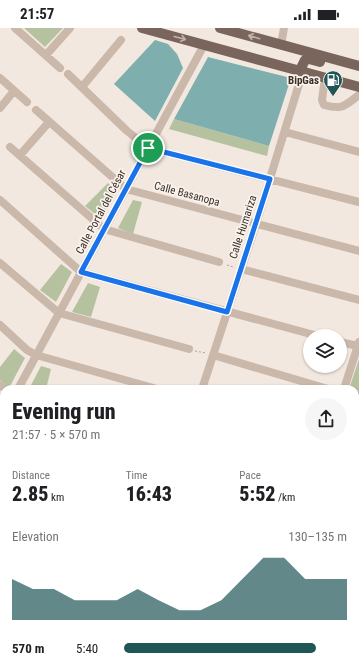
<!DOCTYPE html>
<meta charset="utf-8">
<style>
:root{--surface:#fff;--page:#f6f6f6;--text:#202124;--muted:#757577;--accent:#205658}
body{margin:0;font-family:"Roboto Condensed",sans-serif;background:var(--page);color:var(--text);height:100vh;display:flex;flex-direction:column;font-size:15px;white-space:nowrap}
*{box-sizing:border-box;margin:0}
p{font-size:13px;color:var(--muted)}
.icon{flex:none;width:22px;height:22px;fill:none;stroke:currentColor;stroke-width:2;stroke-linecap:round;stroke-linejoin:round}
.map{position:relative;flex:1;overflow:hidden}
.side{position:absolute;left:0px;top:357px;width:359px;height:286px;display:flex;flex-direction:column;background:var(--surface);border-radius:12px 12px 0 0;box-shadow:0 1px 3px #0004}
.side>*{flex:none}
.tools{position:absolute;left:303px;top:301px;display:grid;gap:8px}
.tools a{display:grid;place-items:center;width:44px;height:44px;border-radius:50%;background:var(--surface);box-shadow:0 1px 3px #0004;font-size:20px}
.pin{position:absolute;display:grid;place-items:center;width:34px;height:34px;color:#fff;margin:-17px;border:2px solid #fff;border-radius:50%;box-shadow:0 1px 4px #0007}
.round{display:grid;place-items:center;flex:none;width:42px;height:42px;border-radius:21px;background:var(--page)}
.head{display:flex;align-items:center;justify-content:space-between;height:68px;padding:0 12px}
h1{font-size:22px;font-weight:800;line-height:30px}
.stats{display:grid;grid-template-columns:repeat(3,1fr);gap:6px;height:68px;padding:4px 12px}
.stats div{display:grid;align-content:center}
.stats b{font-size:20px;font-weight:800}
.stats small{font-size:11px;font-weight:400}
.stats p{font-size:11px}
.chart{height:112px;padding:8px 12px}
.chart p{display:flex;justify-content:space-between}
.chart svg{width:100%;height:72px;margin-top:4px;fill:var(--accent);opacity:.7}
ul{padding:0 12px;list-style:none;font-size:13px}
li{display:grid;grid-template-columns:64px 48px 1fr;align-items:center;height:30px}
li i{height:10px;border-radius:5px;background:var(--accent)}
.status{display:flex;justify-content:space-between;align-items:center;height:28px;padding:0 20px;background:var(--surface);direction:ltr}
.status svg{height:11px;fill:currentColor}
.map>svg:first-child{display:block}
.green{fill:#b6c19f}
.water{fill:#7eaeae}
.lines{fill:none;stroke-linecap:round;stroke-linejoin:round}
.path{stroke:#b6a295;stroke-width:1;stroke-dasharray:2 2;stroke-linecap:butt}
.minor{stroke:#cab8ab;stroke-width:8}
.major{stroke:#79655b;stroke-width:10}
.oneway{stroke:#c0b3aa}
.route-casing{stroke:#fff;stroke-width:8}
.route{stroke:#1a73e8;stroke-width:5}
.labels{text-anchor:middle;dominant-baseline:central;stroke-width:3.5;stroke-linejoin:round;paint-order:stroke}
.poi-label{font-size:11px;font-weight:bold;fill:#382e2a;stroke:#faf3eb;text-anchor:end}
.street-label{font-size:11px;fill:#382e2a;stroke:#faf3eb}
</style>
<div class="status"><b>21:57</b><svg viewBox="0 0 49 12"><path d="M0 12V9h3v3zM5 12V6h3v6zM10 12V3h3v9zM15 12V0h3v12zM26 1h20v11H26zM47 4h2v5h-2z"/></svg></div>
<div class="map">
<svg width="359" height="643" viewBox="0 0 359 643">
<rect width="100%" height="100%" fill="#f2e8df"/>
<path class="green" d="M 24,0 L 63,0 L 45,19 Z
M 174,91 L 269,118 L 267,128 L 169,101 Z
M 108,155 L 116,163 L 101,191 L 85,178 Z
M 133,172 L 142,174 L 133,206 L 118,200 Z
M 61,236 L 72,244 L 56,274 L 40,262 Z
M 88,255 L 100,259 L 91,289 L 72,284 Z
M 14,321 L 25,330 L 9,360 L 0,352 L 0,339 Z
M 359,331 L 359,408 L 355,407 L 355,361 L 349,361 Z
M 41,338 L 51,341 L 46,361 L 29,361 Z
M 201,639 L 282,639 L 293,642 L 292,643 L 213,643 Z"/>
<path class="water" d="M 155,12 L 168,16 L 177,26 L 183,40 L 155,93 L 114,56 Z
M 208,29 L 291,50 L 269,118 L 174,91 Z"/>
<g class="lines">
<path class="path" d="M 227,237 L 233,239
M 195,323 L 206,325"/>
<path class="minor" d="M 15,0 L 60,40
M 281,17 L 284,0
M 46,27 L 70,0
M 68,46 L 126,102 L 148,120 L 359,174
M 325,49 L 322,72 L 324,77 C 343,82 344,78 359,67
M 0,50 L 27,74
M 82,59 L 121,12
M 0,80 L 14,63
M 36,82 L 126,161 L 359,223
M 285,104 L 359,124
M 10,119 L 104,201 L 219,234
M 20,127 L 49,94
M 0,172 L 81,244 L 318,308
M 0,235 L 59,285 L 189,321
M 241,241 L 359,272
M 0,297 L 27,322 L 36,327 L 157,361
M 340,314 L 358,318
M 213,327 L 328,361
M 0,357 L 5,361
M 18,361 L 204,17
M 202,361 L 256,196 L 303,43
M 344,361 L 359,314
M 0,395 L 4,388
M 355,415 L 359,416
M 355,465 L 359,466
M 355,508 L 359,494
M 0,518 L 4,519
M 0,551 L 4,550
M 355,616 L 359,617
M 0,625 L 4,626
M 184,639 L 196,643
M 306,639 L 316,642
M 61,640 L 71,643
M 24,643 L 26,639
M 110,643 L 111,639
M 148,643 L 149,639
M 300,643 L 301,639"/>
<path class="major" d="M 142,0 L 359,59
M 220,0 L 359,38
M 303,43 L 302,38 L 305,32 L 309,31 L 320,34"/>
</g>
<defs><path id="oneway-shaft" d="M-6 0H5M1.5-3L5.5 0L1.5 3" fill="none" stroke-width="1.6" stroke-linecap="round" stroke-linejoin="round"/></defs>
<g class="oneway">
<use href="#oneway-shaft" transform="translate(254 9) rotate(-164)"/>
<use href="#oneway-shaft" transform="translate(180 10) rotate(15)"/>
</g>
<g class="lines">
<g class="route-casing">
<path id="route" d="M 148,120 L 270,151 L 227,284 L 81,244 Z"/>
</g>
<use href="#route" class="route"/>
</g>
<defs>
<g id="fuel-pin" transform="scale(1)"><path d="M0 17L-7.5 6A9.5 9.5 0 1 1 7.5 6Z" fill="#205658" stroke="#faf3eb"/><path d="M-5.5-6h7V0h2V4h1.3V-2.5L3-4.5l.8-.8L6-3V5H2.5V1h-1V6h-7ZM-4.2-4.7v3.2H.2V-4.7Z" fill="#fff"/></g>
</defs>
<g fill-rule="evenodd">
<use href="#fuel-pin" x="333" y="52"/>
</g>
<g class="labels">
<g class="poi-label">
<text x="319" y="52">BipGas</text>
</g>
<g class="street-label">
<text transform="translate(187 166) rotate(15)">Calle Basanopa</text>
<text transform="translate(101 184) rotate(-62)">Calle Portal del César</text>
<text transform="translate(243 199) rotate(-72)">Calle Humariza</text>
</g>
</g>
</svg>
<div class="tools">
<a><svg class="icon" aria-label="layers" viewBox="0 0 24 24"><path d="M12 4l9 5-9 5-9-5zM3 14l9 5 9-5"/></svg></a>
</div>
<div class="pin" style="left:148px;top:120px;background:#1e9e55"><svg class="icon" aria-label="arrive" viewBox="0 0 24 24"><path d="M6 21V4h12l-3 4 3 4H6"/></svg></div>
<section class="side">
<div class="head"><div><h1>Evening run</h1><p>21:57 · 5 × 570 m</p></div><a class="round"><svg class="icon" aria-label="share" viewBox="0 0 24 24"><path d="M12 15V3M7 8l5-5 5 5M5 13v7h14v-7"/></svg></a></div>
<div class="stats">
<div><p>Distance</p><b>2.85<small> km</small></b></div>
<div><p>Time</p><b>16:43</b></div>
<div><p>Pace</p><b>5:52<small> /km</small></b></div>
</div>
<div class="chart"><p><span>Elevation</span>130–135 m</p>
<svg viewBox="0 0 160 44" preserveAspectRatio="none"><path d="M0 44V19L10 25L20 25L30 32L40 32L50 32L60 25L70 32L80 38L90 38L100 32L110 19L120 6L130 6L140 19L150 19L160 19V44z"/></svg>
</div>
<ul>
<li><b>570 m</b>5:40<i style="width:86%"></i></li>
</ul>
</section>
</div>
